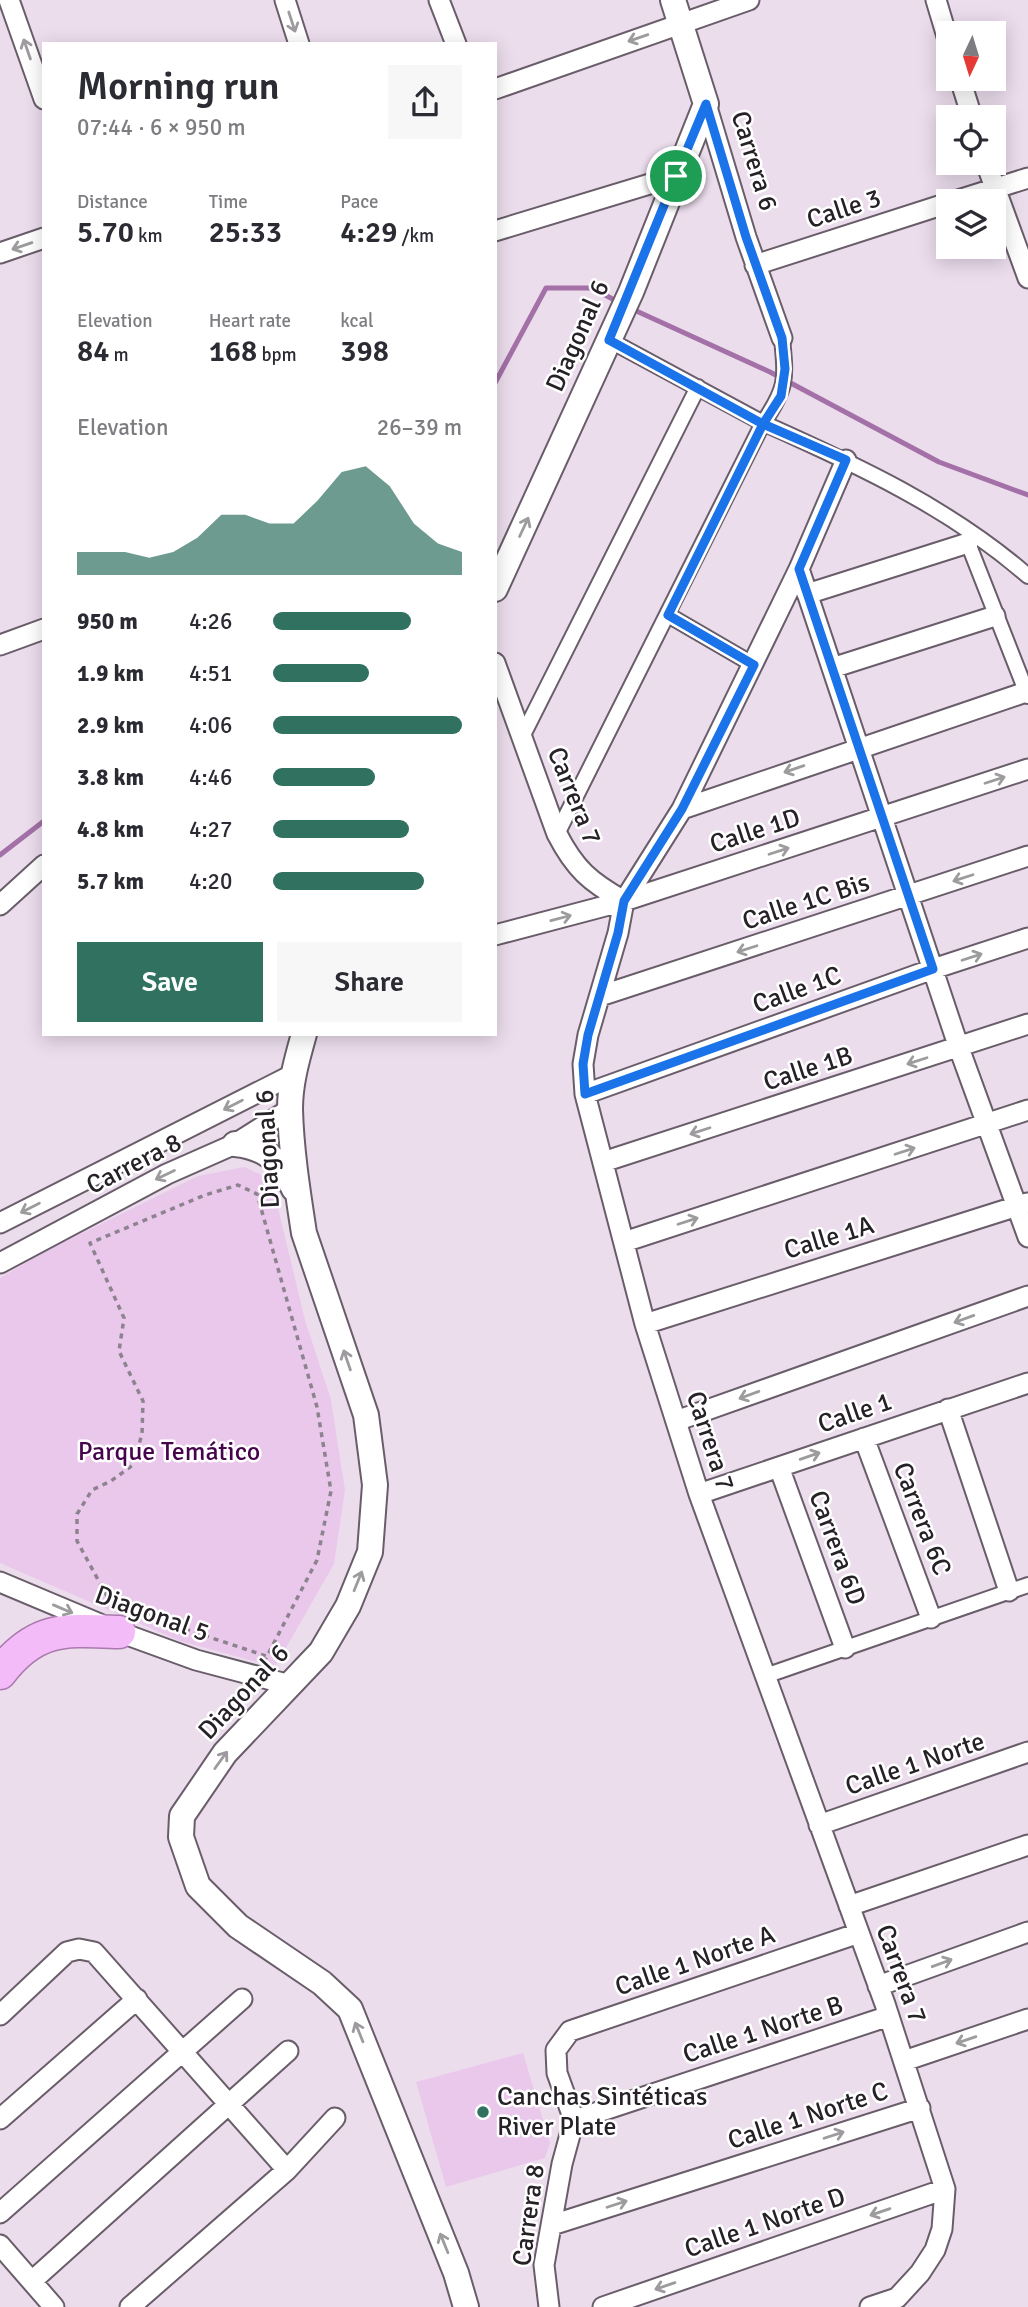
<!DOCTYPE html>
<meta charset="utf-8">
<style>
:root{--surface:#fff;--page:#f7f7f7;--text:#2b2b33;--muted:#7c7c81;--accent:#307160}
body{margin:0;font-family:Signika,sans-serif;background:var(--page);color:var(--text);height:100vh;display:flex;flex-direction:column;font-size:26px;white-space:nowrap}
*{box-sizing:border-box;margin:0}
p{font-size:23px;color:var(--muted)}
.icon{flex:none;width:38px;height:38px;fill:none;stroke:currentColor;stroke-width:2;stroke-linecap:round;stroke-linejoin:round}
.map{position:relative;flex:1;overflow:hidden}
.drawer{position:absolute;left:42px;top:42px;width:455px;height:994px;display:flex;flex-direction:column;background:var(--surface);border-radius:0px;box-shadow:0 4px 18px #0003}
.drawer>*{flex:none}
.needle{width:46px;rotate:184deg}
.tools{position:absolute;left:936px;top:21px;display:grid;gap:14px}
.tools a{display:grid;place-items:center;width:70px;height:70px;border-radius:0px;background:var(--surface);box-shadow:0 4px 18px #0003;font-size:35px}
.pin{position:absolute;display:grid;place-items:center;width:60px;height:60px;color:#fff;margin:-30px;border:4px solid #fff;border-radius:50%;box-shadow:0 2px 7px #0007}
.round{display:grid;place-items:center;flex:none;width:74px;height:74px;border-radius:0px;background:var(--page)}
.headline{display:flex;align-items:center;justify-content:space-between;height:119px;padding:0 35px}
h1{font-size:38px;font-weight:600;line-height:52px}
.stats{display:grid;grid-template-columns:repeat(3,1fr);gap:10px;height:119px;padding:7px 35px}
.stats div{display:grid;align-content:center}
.stats b{font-size:30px;font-weight:600}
.stats small{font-size:19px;font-weight:400}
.stats p{font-size:19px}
.chart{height:196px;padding:14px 35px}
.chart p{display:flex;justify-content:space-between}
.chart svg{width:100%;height:126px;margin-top:7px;fill:var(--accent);opacity:.7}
.primary-button{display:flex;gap:14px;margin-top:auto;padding:14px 35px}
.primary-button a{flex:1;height:80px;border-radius:0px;background:var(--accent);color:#fff;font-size:28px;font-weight:600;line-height:80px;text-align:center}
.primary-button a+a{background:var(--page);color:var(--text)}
ul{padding:0 35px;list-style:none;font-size:23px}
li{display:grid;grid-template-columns:112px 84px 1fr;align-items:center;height:52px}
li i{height:18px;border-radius:9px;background:var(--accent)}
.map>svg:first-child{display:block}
.green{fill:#eac8ec}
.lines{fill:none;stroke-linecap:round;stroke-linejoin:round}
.stream{stroke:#a371a7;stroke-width:5}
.pedestrian-casing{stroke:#695d6a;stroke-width:18}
.minor-casing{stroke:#695d6a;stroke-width:23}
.tertiary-casing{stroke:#695d6a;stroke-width:28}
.trunk-casing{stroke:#a97aad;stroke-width:35}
.path{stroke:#8d838e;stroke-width:3.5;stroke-dasharray:5 5;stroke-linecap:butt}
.pedestrian{stroke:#fff;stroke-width:14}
.minor{stroke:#fff;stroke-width:19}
.tertiary{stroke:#fff;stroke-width:24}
.trunk{stroke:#f3bbf8;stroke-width:32}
.oneway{stroke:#9d9b9d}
.route-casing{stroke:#fff;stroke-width:14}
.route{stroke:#1a73e8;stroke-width:9}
.poi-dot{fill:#307160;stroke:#fff;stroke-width:2.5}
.labels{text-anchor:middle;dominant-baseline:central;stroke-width:5;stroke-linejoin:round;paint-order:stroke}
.street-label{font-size:26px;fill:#262126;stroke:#fff}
.park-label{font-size:26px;fill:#46044c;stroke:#fff}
.poi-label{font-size:26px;fill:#262126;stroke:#fff;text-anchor:start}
</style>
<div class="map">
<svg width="1028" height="2307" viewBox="0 0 1028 2307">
<rect width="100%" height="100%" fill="#ecdded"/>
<path class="green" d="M 244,1167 L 268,1178 L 278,1208 L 305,1320 L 331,1400 L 345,1490 L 334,1564 L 275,1667 L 180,1641 L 0,1563 L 0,1278 L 44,1252 L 198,1176 Z
M 523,2053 L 550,2143 L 545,2158 L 446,2187 L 416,2082 Z"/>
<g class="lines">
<path class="stream" d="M 632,309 L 770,372 L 939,462 L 1028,495
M 495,383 L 546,288 L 592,288 L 620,303
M 0,855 L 44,821"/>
<g class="pedestrian-casing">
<path id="pedestrian" d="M 782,338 C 786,380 787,388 763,423 C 857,465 950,508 1028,576
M 968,543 L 1028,696
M 668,615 L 754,665
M 522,737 L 698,387
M 557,834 L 763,423 L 609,340
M 765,1676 L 1028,1585"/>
</g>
<g class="minor-casing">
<path id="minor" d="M 9,0 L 44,99
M 285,0 L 299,44
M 439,0 L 456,44
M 936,0 L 948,40
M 960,79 L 972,117
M 495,89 L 749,0
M 706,104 L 746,237 L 782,338
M 986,163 L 1028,278
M 955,201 L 1028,178
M 495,231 L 676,176
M 0,253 L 44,238
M 755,265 L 948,203
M 846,460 L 799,569 L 682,809 L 624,901 L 618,933 L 588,1035 L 583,1064 L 585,1094 L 645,1324 L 699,1494 L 885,2004 L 945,2189 L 942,2229 L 935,2250 L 920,2273 L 897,2298 L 870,2307
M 799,569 L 959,1048 L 1028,1237
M 807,594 L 968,543
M 0,645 L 44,629
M 495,663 L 557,834 C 575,869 590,882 624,901
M 832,668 L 995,616
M 682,809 L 1026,692
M 0,905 L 44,865
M 495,935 L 624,901 L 1028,769
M 600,996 L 1028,856
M 585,1094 L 933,969 L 1028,938
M 603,1162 L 1028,1024
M 0,1223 L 294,1074
M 624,1242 L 1028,1110
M 0,1263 L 167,1174 L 235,1144 L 290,1109
M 645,1324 L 1027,1203
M 948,1409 L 1009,1591
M 676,1421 L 1028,1296
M 864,1438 L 931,1618
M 779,1467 L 845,1648
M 699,1494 L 1028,1383
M 0,1582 L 119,1632 L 196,1660 L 290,1685
M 819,1825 L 1028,1752
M 849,1906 L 1028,1845
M 878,1986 L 1028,1932
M 0,2015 L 67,1952 L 79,1949 L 94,1952 L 287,2170
M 904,2061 L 1028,2019
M 0,2119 L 137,1999
M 574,2120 L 889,2016
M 0,2213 L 242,1999
M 552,2225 L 920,2108
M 0,2245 L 54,2307
M 32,2281 L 288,2051
M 130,2307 L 287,2170 L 335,2118
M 549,2307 L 544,2265 L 562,2164 L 574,2120 L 557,2073 L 556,2050 L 570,2031 L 859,1933
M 603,2307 L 945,2189"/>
</g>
<g class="tertiary-casing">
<path id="tertiary" d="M 495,589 L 631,292 L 706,104 L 673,0
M 304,1034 C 297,1059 290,1083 290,1109 C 291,1150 298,1194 304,1233 L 366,1415 L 375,1485 L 370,1552 L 348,1606 L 321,1652 L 225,1753 L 182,1816 L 181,1837 L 198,1886 L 238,1926 L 322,1983 L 350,2009 L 456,2273 L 466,2307
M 235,1144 C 266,1147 282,1162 294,1189"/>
</g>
<g class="trunk-casing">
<path id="trunk" d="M 0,1673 C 36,1626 66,1630 119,1632"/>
</g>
<path class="path" d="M 264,1662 L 317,1560 L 331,1491 L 317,1407 L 257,1194 L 238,1185 L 205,1195 L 90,1243 L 124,1318 L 119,1351 L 143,1401 L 142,1434 L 133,1465 L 111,1481 L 92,1490 L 77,1514 L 77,1541 L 108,1598 L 182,1628 L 266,1656"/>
<use href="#pedestrian" class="pedestrian"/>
<use href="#minor" class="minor"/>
<use href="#tertiary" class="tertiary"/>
<use href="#trunk" class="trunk"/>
</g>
<defs><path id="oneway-shaft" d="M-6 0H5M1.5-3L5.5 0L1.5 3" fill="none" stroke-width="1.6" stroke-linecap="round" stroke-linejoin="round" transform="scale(1.75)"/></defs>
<g class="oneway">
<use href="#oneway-shaft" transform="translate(292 22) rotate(72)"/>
<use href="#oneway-shaft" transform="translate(638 38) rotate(161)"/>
<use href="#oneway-shaft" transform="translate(27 49) rotate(-109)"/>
<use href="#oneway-shaft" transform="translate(22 246) rotate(161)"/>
<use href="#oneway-shaft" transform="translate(524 527) rotate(-65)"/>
<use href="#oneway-shaft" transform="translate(794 769) rotate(161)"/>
<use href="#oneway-shaft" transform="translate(995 780) rotate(-18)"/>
<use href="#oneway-shaft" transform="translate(779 851) rotate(-18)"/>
<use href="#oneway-shaft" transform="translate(963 878) rotate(162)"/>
<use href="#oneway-shaft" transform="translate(561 918) rotate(-15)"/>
<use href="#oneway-shaft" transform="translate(747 949) rotate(162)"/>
<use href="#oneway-shaft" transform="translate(972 957) rotate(-18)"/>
<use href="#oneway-shaft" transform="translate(917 1061) rotate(162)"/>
<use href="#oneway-shaft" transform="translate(233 1105) rotate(153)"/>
<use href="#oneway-shaft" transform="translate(700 1131) rotate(162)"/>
<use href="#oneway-shaft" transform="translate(905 1151) rotate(-18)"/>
<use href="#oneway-shaft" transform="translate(165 1175) rotate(154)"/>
<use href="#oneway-shaft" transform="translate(30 1208) rotate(153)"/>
<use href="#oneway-shaft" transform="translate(688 1221) rotate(-18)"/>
<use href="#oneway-shaft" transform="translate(964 1319) rotate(160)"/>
<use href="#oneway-shaft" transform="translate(347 1360) rotate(-109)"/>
<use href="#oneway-shaft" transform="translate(749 1395) rotate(160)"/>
<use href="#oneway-shaft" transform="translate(810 1456) rotate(-19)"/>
<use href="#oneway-shaft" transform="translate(358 1581) rotate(-68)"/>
<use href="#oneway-shaft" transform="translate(63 1609) rotate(23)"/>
<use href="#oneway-shaft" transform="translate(221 1760) rotate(-54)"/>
<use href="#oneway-shaft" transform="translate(942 1963) rotate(-20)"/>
<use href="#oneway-shaft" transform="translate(359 2032) rotate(-112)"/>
<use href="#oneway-shaft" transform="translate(966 2040) rotate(161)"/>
<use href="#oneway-shaft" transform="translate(834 2135) rotate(-18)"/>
<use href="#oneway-shaft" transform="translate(617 2204) rotate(-18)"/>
<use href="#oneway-shaft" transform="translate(880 2212) rotate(161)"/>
<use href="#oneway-shaft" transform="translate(444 2243) rotate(-112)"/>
<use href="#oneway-shaft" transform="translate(665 2286) rotate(161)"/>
</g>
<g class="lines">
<g class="route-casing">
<path id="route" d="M 676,176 L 609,340 L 763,424 L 668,615 L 754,665 L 682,809 L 624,901 L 618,933 L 588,1035 L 583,1064 L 585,1094 L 933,969 L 799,569 L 846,460 L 763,424 L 781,396 L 785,369 L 782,338 L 746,237 L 706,104 L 676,176"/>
</g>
<use href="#route" class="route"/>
</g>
<circle class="poi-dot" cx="483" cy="2112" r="7"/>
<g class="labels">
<g class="street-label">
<text transform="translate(754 161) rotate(73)">Carrera 6</text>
<text transform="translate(844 209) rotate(-18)">Calle 3</text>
<text transform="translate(578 336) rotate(-66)">Diagonal 6</text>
<text transform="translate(574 796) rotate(68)">Carrera 7</text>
<text transform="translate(755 831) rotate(-18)">Calle 1D</text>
<text transform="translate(806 902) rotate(-18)">Calle 1C Bis</text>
<text transform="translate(797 990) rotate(-20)">Calle 1C</text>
<text transform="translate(808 1069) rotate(-18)">Calle 1B</text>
<text transform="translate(268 1149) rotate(-93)">Diagonal 6</text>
<text transform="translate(134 1164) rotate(-27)">Carrera 8</text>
<text transform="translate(829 1238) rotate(-17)">Calle 1A</text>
<text transform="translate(855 1413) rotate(-19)">Calle 1</text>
<text transform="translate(710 1441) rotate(72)">Carrera 7</text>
<text transform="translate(922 1519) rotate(69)">Carrera 6C</text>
<text transform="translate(837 1548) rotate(70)">Carrera 6D</text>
<text transform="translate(152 1614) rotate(20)">Diagonal 5</text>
<text transform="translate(244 1692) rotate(-47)">Diagonal 6</text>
<text transform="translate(915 1764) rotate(-19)">Calle 1 Norte</text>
<text transform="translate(695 1961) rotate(-19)">Calle 1 Norte A</text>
<text transform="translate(901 1974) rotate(70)">Carrera 7</text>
<text transform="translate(763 2030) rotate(-18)">Calle 1 Norte B</text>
<text transform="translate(808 2116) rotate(-18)">Calle 1 Norte C</text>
<text transform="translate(529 2215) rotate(-82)">Carrera 8</text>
<text transform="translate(765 2223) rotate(-19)">Calle 1 Norte D</text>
</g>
<g class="park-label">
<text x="169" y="1452">Parque Temático</text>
</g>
<g class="poi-label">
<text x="497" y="2097">Canchas Sintéticas<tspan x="497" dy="30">River Plate</tspan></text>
</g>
</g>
</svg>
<div class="tools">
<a><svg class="needle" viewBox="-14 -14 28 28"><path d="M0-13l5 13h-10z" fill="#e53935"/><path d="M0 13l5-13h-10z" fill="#7c7c81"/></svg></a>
<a><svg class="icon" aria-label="locate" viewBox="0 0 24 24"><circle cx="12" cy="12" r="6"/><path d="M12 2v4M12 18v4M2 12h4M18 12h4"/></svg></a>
<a><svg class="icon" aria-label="layers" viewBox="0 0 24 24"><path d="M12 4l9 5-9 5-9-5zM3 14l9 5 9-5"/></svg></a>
</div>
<div class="pin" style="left:676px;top:176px;background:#1e9e55"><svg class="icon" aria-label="arrive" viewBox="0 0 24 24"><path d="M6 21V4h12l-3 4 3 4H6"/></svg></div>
<section class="drawer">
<div class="headline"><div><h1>Morning run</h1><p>07:44 · 6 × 950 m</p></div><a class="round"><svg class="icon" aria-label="share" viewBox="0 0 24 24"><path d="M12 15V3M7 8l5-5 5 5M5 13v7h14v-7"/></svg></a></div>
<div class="stats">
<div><p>Distance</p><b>5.70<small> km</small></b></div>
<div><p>Time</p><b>25:33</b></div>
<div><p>Pace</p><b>4:29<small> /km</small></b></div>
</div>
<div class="stats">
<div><p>Elevation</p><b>84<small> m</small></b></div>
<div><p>Heart rate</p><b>168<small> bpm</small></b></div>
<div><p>kcal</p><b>398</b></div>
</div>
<div class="chart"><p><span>Elevation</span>26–39 m</p>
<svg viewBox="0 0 160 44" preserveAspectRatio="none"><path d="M0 44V36L10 36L20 36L30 38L40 36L50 31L60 23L70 23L80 26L90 26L100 18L110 8L120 6L130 13L140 26L150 33L160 36V44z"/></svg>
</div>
<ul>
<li><b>950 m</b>4:26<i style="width:73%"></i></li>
<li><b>1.9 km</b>4:51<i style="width:51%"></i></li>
<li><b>2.9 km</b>4:06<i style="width:100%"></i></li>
<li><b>3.8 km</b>4:46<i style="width:54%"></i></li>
<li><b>4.8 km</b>4:27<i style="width:72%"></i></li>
<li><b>5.7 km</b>4:20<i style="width:80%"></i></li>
</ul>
<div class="primary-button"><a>Save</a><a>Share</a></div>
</section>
</div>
